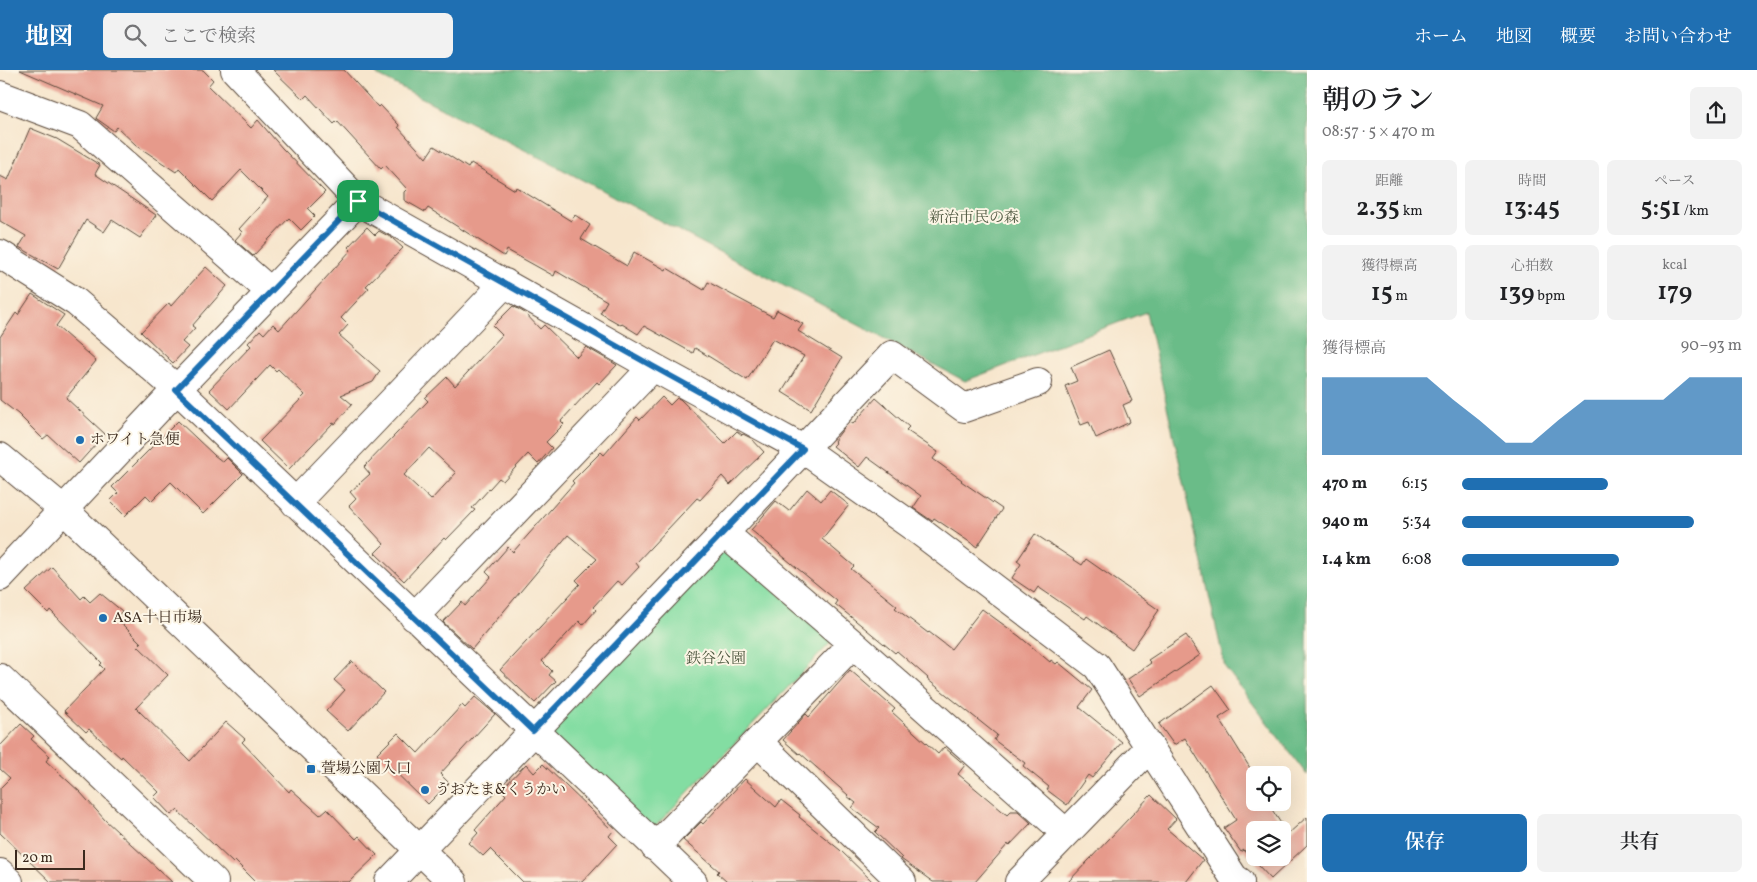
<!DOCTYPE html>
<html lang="ja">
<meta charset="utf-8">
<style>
:root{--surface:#fff;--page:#f2f2f2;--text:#202124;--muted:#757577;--accent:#1f6fb2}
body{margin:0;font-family:Vollkorn,"Noto Serif JP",serif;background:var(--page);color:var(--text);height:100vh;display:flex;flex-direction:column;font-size:19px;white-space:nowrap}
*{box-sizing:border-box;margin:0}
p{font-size:16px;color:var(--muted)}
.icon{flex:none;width:28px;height:28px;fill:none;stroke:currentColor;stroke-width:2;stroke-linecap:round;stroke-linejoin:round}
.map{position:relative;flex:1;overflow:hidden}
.sheet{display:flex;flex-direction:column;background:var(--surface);width:450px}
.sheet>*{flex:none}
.buttons{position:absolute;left:1246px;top:696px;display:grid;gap:10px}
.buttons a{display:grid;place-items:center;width:45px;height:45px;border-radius:8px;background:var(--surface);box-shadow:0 5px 20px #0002;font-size:25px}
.scale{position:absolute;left:15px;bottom:12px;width:70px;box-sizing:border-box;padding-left:5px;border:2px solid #3b2a1e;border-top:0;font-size:14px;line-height:18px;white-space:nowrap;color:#3b2a1e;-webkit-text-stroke:4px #fcf5e5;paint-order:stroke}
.pin{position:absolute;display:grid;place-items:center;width:42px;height:42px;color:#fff;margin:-21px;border-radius:10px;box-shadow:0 2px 8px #0006}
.round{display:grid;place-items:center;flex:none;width:52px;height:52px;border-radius:8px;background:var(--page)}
.headline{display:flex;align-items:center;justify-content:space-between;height:85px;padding:0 15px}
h1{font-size:28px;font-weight:600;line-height:38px}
.metrics{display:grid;grid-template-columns:repeat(3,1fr);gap:8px;height:85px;padding:5px 15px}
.metrics div{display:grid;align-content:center;border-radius:8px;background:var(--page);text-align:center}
.metrics b{font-size:25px;font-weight:600}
.metrics small{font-size:14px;font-weight:400}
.metrics p{font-size:14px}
.chart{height:140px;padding:10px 15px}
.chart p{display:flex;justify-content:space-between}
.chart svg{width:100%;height:90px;margin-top:5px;fill:var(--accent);opacity:.7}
.primary-button{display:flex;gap:10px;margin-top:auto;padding:10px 15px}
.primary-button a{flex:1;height:58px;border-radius:8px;background:var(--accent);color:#fff;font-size:20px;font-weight:600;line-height:58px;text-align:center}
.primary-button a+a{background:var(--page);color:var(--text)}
ul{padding:0 15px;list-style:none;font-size:16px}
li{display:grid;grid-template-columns:80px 60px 1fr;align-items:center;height:38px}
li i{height:12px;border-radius:6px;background:var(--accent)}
header{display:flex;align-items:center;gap:30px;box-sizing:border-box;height:70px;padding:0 25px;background:var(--accent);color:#fff}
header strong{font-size:24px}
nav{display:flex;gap:28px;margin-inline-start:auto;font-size:18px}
.search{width:350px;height:45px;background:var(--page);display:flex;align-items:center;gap:12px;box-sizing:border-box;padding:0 18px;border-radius:8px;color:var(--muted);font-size:19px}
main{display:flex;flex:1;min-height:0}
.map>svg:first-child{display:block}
.green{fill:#83dda2;stroke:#5f8460}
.forest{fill:#6abc88;stroke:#527353}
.building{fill:#e69a8b;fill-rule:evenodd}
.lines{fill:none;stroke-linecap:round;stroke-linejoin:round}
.minor-casing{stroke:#574638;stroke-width:30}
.minor{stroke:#fff;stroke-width:28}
.route-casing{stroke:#fff;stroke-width:10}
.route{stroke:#1f6fb2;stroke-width:6}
.poi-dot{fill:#1f6fb2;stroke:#fcf5e5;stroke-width:2}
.labels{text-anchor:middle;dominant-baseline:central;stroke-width:4;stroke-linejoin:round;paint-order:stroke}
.park-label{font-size:15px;fill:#4d573f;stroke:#fcf5e5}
.poi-label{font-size:15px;fill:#3b2a1e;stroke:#fcf5e5;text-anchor:start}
</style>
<header>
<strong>地図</strong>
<div class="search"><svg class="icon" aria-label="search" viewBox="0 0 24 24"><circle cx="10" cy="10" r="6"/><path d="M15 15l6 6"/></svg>ここで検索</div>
<nav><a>ホーム</a><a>地図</a><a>概要</a><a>お問い合わせ</a></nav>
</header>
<main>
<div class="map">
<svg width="1307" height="812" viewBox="0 0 1307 812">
<rect width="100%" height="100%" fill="#fcf5e5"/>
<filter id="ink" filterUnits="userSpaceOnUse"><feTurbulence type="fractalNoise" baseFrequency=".02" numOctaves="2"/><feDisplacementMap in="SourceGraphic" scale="10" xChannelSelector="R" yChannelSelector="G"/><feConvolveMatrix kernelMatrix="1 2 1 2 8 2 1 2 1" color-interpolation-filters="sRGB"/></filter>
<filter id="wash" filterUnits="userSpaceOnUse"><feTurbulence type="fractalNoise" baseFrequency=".0096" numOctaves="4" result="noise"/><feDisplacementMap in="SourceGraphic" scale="20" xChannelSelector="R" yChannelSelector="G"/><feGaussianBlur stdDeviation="1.12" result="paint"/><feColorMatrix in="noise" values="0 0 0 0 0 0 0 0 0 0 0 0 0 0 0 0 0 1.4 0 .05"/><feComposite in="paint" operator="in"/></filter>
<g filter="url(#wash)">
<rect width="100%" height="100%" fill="#f7e6cd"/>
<path class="green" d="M 724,477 L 833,570 L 650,762 L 547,663 Z"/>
<path class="forest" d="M 374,0 L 1307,0 L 1307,705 L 1225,597 L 1146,242 L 965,311 L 552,94 L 377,5 Z"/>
<g id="blocks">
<path class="building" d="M 20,0 L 203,0 L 213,10 L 208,16 L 251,58 L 258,50 L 282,78 L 325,122 L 308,139 L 315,146 L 301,160 L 289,148 L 253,186 L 235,170 L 242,162 L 239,159 L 268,127 L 241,100 L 212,131 L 179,98 L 176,102 L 136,75 L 117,57 L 114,61 L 97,49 L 96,48 L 103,36 Z
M 273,0 L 344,0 L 378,37 L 380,35 L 399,55 L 398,57 L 426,88 L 434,76 L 468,98 L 471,93 L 515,120 L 516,117 L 571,151 L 575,145 L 590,155 L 581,169 L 627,196 L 634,182 L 666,200 L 667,198 L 704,220 L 708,212 L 773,247 L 777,240 L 803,254 L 798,261 L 842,288 L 811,340 L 782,322 L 804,286 L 773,269 L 747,310 L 695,278 L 693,283 L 644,256 L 638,264 L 622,254 L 621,255 L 600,243 L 607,231 L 556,201 L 554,206 L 507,180 L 504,186 L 428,138 L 425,142 L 404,130 L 404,122 L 407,119 L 385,95 L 381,99 L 337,51 L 334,54 L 307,25 L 303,29 Z
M 30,58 L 57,69 L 100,95 L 95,104 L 156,145 L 140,168 L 112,150 L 104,162 L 86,150 L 58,199 L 19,177 L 26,166 L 0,151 L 0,106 L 8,110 Z
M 367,157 L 375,165 L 379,161 L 392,168 L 403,178 L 366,216 L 369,218 L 341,248 L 348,255 L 339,265 L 380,301 L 373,312 L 341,325 L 352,334 L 335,354 L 333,353 L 289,399 L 260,371 L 305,325 L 278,299 L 276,301 L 270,295 L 229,339 L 209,320 L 251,276 L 248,273 L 260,260 L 264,264 L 273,254 L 279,260 L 351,180 L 348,177 Z
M 206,197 L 227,216 L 192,256 L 195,258 L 182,272 L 188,277 L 173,293 L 141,262 L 169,233 L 171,236 Z
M 32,224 L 64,245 L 56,256 L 96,291 L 66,328 L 105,364 L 79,393 L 48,365 L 43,369 L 18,344 L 0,330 L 0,267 L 16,243 L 18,245 Z
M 513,236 L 525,243 L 540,259 L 544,255 L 577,287 L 586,277 L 617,295 L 599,314 L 597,312 L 561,351 L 564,354 L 546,372 L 552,378 L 538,394 L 528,384 L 503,411 L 499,408 L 472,438 L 475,440 L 446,470 L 444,468 L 404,511 L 375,483 L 384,474 L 349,436 L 356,429 L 350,422 L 370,404 L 364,397 L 428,331 L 425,328 L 447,307 L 455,316 L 502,265 L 493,256 ZM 429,378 L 456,403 L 431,430 L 404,405 Z
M 1109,280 L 1132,331 L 1123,335 L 1130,352 L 1096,368 L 1089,352 L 1081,355 L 1065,316 L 1077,311 L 1071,297 Z
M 662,327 L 670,335 L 677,328 L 680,329 L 725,373 L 737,361 L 742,365 L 743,364 L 751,368 L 764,382 L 730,415 L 722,406 L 700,430 L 697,428 L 636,493 L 639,497 L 622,515 L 617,511 L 593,537 L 596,540 L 583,555 L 579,551 L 542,591 L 552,601 L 549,605 L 556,611 L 535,633 L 500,600 L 580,514 L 576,510 L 597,489 L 568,465 L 472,579 L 443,552 L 462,532 L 465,536 L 491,507 L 486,502 L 508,477 L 513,482 L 574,413 L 572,411 L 601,382 L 604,385 L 637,347 L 640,350 Z
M 876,328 L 909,357 L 906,360 L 938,382 L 933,389 L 962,410 L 961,411 L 1002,439 L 977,477 L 934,448 L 932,451 L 913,438 L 921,426 L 867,387 L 859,397 L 833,376 L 836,373 L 834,371 L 843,359 L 850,352 L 853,354 Z
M 178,351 L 214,385 L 223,392 L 227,388 L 243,404 L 203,444 L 171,412 L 152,431 L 146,425 L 125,446 L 110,431 L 118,423 L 112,417 Z
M 807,419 L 821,431 L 830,420 L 849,435 L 822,469 L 854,496 L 851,499 L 897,536 L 895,538 L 928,563 L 929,562 L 951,579 L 982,539 L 1019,566 L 1050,592 L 1051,590 L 1056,594 L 1058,592 L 1092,620 L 1079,637 L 1122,672 L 1092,708 L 1088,705 L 1067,735 L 1047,720 L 1049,717 L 1023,696 L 1025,693 L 994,670 L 997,665 L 927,609 L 928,608 L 897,581 L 895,583 L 861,555 L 835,534 L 837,531 L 751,460 L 776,431 L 789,441 Z
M 1035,464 L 1082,495 L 1086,489 L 1159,540 L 1132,579 L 1087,546 L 1085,549 L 1038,517 L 1034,523 L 1012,508 L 1021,494 L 1017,491 Z
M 52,497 L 81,529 L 84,526 L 90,532 L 100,523 L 122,541 L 116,548 L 141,573 L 138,576 L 168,605 L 136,638 L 190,691 L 226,652 L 245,669 L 242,672 L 289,722 L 291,719 L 320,745 L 327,739 L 356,769 L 359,766 L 377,785 L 349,812 L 256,812 L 235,791 L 233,793 L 177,740 L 171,745 L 154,727 L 159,722 L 122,686 L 121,688 L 89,659 L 86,662 L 64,641 L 104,599 L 100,595 L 102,593 L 50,540 L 48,543 L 26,521 Z
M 1186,565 L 1200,585 L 1140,626 L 1128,609 L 1151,593 L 1148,590 Z
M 352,591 L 384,622 L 348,661 L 326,641 L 345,620 L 334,610 Z
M 850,600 L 895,639 L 892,642 L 938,684 L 944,677 L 965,695 L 958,704 L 1007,745 L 1011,741 L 1018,741 L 1031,753 L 1009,776 L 1008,774 L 975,812 L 933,812 L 901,789 L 902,788 L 875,762 L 879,758 L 852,738 L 856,733 L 847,726 L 848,725 L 800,683 L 799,684 L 783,670 L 806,644 L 809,647 Z
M 1213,615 L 1231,640 L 1219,648 L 1255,706 L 1255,732 L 1267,732 L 1288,764 L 1307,747 L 1307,775 L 1271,809 L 1244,780 L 1241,782 L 1224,758 L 1236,750 L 1185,668 L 1174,675 L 1159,654 ZM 1255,760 L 1282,760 L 1282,788 L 1255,788 Z
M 475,627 L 495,644 L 440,704 L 449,713 L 428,734 L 377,684 L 398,663 L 418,683 L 462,635 L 465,638 Z
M 21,654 L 34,666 L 31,669 L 50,686 L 46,691 L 80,722 L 105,750 L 172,812 L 51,812 L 0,763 L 0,718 L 10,708 L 0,699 L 0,676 Z
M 526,694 L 534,703 L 543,694 L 613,761 L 609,766 L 617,774 L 582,812 L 523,812 L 490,779 L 483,786 L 469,773 L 478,763 L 475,760 L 506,725 L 501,720 Z
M 745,709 L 776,737 L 781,730 L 800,745 L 799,747 L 840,780 L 873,812 L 727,812 L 717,803 L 719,801 L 683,770 L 701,752 L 703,754 Z
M 1151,725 L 1176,749 L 1167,759 L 1203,790 L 1186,812 L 1068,812 Z"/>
</g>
</g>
<g filter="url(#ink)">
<use href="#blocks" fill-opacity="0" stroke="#574638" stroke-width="1"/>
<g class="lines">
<g class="minor-casing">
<path id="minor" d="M 235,0 L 358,131 L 653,297 L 803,379 L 922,463 L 1097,596 L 1234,808 L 1240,812
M 0,25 L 80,55 L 271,222
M 0,184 L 76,232 L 177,319 L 693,812
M 0,387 L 64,440 L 453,812
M 295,433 L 505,213
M 724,463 L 853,574 L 1066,763
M 0,507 L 177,319 L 358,131
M 414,547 L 653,297
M 0,608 L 214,812
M 758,672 L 902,812
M 655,777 L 853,574
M 0,803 L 9,812
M 389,812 L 724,463 L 892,285 L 964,338 L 1038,312
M 1019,812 L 1150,677"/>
</g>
<use href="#minor" class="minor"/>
</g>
</g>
<g class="lines" filter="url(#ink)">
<g class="route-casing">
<path id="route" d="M 358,131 L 654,297 L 803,379 L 533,661 L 176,320 Z"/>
</g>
<use href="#route" class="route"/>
</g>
<g class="poi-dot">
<circle cx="80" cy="370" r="5"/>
<circle cx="103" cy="548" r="5"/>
<rect x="306" y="694" width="10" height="10" rx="2.5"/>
<circle cx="425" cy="720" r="5"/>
</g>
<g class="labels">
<g class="park-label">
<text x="974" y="148">新治市民の森</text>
<text x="716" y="589">鉄谷公園</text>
</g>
<g class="poi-label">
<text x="90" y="370">ホワイト急便</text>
<text x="113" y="548">ASA十日市場</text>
<text x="321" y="699">萱場公園入口</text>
<text x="435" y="720">うおたま&amp;くうかい</text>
</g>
</g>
</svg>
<div class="buttons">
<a><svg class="icon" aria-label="locate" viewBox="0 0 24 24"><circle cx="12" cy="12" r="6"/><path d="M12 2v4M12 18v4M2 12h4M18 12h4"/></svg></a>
<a><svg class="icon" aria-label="layers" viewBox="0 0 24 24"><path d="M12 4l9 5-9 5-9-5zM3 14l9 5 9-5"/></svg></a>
</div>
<div class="scale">20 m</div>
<div class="pin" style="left:358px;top:131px;background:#1e9e55"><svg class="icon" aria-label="arrive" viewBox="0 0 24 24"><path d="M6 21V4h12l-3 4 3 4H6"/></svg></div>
</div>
<section class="sheet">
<div class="headline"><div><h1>朝のラン</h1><p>08:57 · 5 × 470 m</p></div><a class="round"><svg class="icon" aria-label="share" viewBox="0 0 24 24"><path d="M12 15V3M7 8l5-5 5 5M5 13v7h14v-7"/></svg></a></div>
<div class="metrics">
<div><p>距離</p><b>2.35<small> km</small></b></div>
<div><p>時間</p><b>13:45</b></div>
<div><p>ペース</p><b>5:51<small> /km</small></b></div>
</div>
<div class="metrics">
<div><p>獲得標高</p><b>15<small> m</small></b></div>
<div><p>心拍数</p><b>139<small> bpm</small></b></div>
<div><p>kcal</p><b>179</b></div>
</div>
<div class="chart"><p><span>獲得標高</span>90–93 m</p>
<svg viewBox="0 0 160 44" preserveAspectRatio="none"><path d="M0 44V6L10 6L20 6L30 6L40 6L50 17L60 27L70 38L80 38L90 27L100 17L110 17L120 17L130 17L140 6L150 6L160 6V44z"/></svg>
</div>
<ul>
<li><b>470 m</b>6:15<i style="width:52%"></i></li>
<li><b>940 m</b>5:34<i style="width:83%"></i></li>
<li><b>1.4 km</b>6:08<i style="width:56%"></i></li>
</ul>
<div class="primary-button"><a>保存</a><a>共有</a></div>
</section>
</main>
